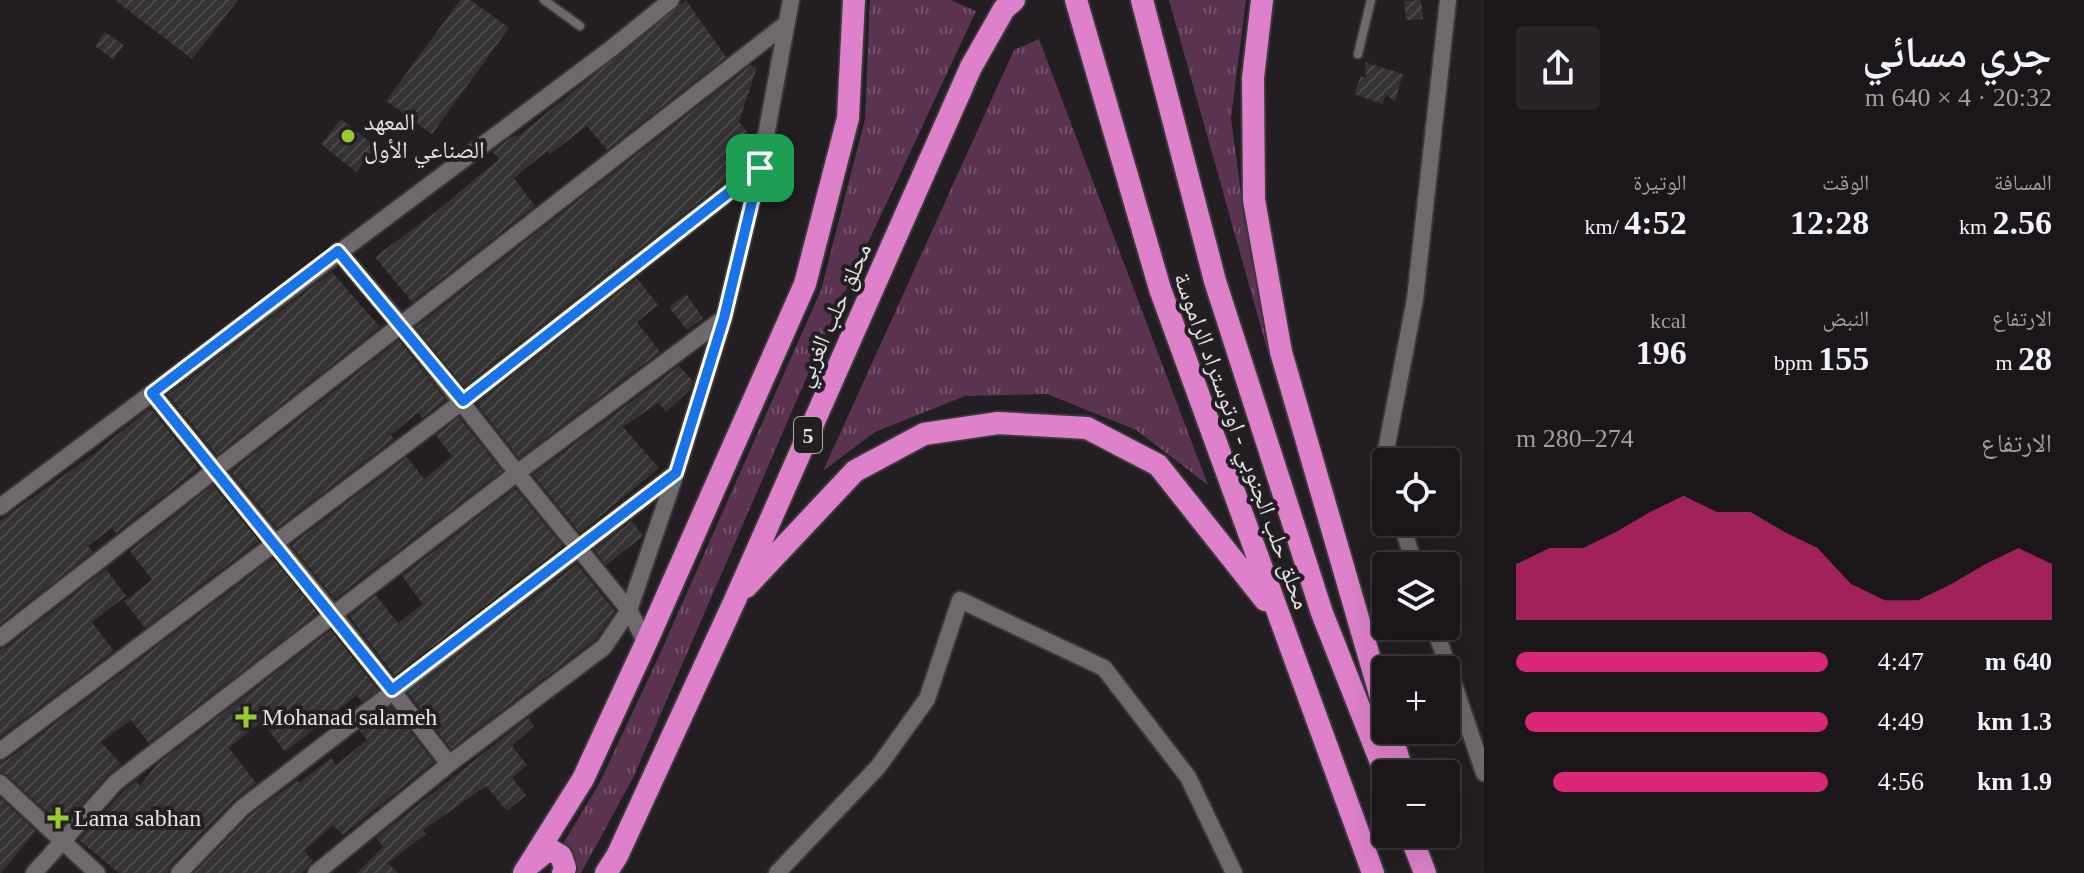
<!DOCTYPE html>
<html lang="ar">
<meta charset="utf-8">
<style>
:root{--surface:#1a1619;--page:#272326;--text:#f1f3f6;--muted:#9f9fa2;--line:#383538;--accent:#db2777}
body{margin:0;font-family:"Times New Roman","Noto Naskh Arabic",serif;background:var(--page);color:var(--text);direction:rtl;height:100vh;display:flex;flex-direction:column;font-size:30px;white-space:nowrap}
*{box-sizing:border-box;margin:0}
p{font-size:26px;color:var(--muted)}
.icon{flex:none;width:44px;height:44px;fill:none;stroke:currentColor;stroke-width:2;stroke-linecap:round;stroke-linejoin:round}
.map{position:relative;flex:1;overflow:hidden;direction:ltr}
.drawer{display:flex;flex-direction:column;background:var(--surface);width:600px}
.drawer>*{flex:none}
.buttons{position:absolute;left:1372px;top:448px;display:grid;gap:16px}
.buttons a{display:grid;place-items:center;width:88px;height:88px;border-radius:8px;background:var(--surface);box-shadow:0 8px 32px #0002,0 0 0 2px var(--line);font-size:40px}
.pin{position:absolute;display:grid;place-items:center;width:68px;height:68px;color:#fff;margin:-34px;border-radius:16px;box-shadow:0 4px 12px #0006}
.round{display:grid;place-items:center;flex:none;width:84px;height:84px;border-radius:8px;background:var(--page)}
.summary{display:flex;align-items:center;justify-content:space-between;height:136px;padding:0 32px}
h1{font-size:44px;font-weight:600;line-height:60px}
.metrics{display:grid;grid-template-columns:repeat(3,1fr);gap:12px;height:136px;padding:8px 32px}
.metrics div{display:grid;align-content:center}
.metrics b{font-size:34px;font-weight:600}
.metrics small{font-size:22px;font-weight:400}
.metrics p{font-size:22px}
.chart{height:224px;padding:16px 32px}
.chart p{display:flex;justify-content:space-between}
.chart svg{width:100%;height:144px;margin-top:8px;fill:var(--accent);opacity:.7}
ul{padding:0 32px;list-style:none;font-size:26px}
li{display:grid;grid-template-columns:128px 96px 1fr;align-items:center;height:60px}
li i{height:20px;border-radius:10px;background:var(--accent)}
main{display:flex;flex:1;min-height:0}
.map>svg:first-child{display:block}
.grass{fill:url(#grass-tufts)}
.building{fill:url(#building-hatch)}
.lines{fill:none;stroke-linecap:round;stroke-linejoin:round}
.service-casing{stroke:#3b383a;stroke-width:12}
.minor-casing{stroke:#3b383a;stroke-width:20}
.trunk-casing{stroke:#3b383a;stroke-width:26}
.service{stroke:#6d696c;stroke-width:8}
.minor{stroke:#6d696c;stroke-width:16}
.trunk{stroke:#de80ca;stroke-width:22}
.route-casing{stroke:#fff;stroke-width:16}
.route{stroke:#1a73e8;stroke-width:10}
.poi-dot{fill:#9bcb33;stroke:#221e21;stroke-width:3}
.labels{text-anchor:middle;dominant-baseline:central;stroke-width:8;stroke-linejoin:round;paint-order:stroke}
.shield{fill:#221e21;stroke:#aaa6a9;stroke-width:2}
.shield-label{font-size:22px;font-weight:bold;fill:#e4e1e3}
.poi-label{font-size:24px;fill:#e4e1e3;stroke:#221e21;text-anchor:start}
.street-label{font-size:24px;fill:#e4e1e3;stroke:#221e21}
</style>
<main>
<section class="drawer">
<div class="summary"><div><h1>جري مسائي</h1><p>20:32 · 4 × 640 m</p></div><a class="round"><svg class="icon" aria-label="share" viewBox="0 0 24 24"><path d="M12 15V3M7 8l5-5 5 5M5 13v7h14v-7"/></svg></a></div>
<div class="metrics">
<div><p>المسافة</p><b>2.56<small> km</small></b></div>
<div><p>الوقت</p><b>12:28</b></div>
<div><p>الوتيرة</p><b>4:52<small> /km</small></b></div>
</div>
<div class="metrics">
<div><p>الارتفاع</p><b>28<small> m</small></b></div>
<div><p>النبض</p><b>155<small> bpm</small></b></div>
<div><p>kcal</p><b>196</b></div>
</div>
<div class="chart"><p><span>الارتفاع</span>274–280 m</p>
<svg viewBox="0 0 160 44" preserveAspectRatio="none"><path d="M0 44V27L10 22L20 22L30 17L40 11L50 6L60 11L70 11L80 17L90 22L100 33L110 38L120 38L130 33L140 27L150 22L160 27V44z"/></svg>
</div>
<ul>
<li><b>640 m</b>4:47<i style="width:100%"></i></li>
<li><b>1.3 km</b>4:49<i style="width:97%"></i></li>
<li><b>1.9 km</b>4:56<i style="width:88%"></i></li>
</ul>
</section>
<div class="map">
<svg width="1484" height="873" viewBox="0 0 1484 873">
<defs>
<pattern id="grass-tufts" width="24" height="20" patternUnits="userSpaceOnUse" patternTransform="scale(2)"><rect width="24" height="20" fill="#5a3351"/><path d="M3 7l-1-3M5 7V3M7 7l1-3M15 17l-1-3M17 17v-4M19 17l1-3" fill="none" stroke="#72506a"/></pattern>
<pattern id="building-hatch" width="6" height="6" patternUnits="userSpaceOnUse" patternTransform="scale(2)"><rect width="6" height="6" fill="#353234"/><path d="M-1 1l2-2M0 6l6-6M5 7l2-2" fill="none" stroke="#484648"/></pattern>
</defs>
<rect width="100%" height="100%" fill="#221e21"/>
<path class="grass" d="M 870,0 L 950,0 L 976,11 L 825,335 L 633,778 L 581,873 L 575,873 L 576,859 L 564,842 L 599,784 L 658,658 L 821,290 L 865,119 Z
M 1169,0 L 1246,0 L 1231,118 L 1244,216 L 1291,434 Z
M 1039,39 L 1208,485 L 1136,430 L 1047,394 L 965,396 L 875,432 L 823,471 L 1014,50 Z"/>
<path class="building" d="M 115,0 L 238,0 L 192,59 Z
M 460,0 L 471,0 L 509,28 L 432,134 L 386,101 Z
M 686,0 L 726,57 L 607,150 L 587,126 L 550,154 L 547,151 L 514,178 L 535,206 L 412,302 L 375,257 L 437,211 L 499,159 L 493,152 L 506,141 L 515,135 L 517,137 Z
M 1421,0 L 1423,19 L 1406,20 L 1404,1 Z
M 105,32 L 124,45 L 113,59 L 95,46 Z
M 1365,62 L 1403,74 L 1395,101 L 1386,95 L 1382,104 L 1354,94 L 1361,76 L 1366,78 Z
M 751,65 L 757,67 L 739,122 L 753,139 L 730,158 L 740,170 L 463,387 L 416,327 Z
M 341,119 L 376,147 L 356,172 L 321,144 Z
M 332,272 L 380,327 L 217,455 L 168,395 Z
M 637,278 L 658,305 L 637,322 L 660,352 L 519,458 L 477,404 Z
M 686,294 L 703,318 L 687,330 L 669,307 Z
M 399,340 L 446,400 L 422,418 L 419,413 L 415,415 L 391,435 L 394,439 L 277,528 L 231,472 Z
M 679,366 L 693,381 L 690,390 L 666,412 L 658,403 L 623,427 L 659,468 L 580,533 L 533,475 Z
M 150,408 L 199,468 L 116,533 L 112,528 L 88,546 L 93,552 L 0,624 L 0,521 L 95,453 Z
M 459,417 L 502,471 L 335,599 L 291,545 L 407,457 L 424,479 L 452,456 L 436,435 Z
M 213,485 L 259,541 L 145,628 L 124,601 L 152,580 L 130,551 Z
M 515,488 L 563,546 L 395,676 L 349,616 L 376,595 L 398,623 L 423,604 L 402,576 Z
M 632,521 L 643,536 L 606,565 L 594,550 Z
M 273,558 L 318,613 L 149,743 L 131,720 L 101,742 L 121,764 L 108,775 L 62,826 L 7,775 L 0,772 L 0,762 L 7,760 Z
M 577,564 L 615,611 L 596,639 L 451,749 L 408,693 Z
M 106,569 L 126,596 L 92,622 L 114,651 L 0,737 L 0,649 L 7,647 Z
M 331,630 L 378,690 L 362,702 L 357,695 L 285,752 L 262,721 L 231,746 L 229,748 L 256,783 L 234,800 L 171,865 L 168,873 L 119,873 L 79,840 L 124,790 L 136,781 L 140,786 L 156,765 Z
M 391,707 L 434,762 L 343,835 L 333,825 L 304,851 L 313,861 L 302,873 L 194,873 L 249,816 L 270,800 L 297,781 L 299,783 L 331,758 L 336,765 L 367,740 L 360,731 Z
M 528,718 L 534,726 L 512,746 L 527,765 L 512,778 L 526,795 L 507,811 L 486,786 L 423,830 L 426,834 L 388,863 L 398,873 L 357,873 L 383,847 L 376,838 Z
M 0,798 L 36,831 L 1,873 L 0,873 Z"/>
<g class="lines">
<g class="service-casing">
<path id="service" d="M 544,0 L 580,26
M 1358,54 L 1371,0"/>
</g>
<g class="minor-casing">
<path id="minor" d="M 338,251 L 401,325 L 517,473 L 629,610 L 646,643
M 152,393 L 333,614 L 449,764
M 1386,476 L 1383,466 L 1415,299 L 1448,0
M 0,507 L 612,48 L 671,0
M 1401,522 L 1415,566
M 1434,626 L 1484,773
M 0,638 L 787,23
M 0,751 L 463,401 L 760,168
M 0,783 L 97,873
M 34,873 L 116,782 L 517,473 L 724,318
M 179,873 L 242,808 L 676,473
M 316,873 L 449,764 L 604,647 L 629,610 L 676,473 L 724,318 L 760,168 L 791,0
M 777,873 L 878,767 L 927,699 L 960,600 L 1104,668 L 1188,777 L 1234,873"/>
</g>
<g class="trunk-casing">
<path id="trunk" d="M 1076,0 L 1160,289 L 1373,873
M 1142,0 L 1215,281 L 1322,613 L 1386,775
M 1262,0 L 1253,78 L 1254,200 L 1281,352 L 1386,715
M 746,587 L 855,471 L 924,434 L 998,423 L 1087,428 L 1158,465 L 1265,600
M 1390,730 L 1403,774
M 1410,834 L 1425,873
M 532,863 L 549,849 L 561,856 L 565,868 L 563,873
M 524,873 L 583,779 L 646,643 L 805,284 L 848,118 L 854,0
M 606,873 L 617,856 L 735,600 L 971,67 L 1004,9 L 1014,0"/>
</g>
<use href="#service" class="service"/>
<use href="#minor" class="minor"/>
<use href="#trunk" class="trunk"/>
</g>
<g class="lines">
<g class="route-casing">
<path id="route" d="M 760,168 L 724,318 L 676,473 L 392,690 L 152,393 L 338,251 L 463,401 Z"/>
</g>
<use href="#route" class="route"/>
</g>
<g class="poi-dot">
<circle cx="348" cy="136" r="8"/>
<path d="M242 705h8v8h8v8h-8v8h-8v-8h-8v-8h8z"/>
<path d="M54 806h8v8h8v8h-8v8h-8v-8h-8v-8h8z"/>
</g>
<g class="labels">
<rect class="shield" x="794" y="417" width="28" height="36" rx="6"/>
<g class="shield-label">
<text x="808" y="435">5</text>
</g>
<g class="poi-label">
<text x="364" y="122">المعهد<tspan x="364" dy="28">الصناعي الأول</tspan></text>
<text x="262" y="717">Mohanad salameh</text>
<text x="74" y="818">Lama sabhan</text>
</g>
<g class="street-label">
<text transform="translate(833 315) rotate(-66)">محلق حلب الغربي</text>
<text transform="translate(1242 441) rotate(70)">محلق حلب الجنوبي - اوتوستراد الراموسة</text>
</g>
</g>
</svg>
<div class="buttons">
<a><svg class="icon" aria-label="locate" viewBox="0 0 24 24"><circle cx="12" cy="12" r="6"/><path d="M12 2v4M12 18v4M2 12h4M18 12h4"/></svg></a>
<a><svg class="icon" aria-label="layers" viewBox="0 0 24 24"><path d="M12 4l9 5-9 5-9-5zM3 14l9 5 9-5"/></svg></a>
<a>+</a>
<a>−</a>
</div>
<div class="pin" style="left:760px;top:168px;background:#1e9e55"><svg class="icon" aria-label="arrive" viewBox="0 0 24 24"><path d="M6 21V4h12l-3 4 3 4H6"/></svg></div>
</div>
</main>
